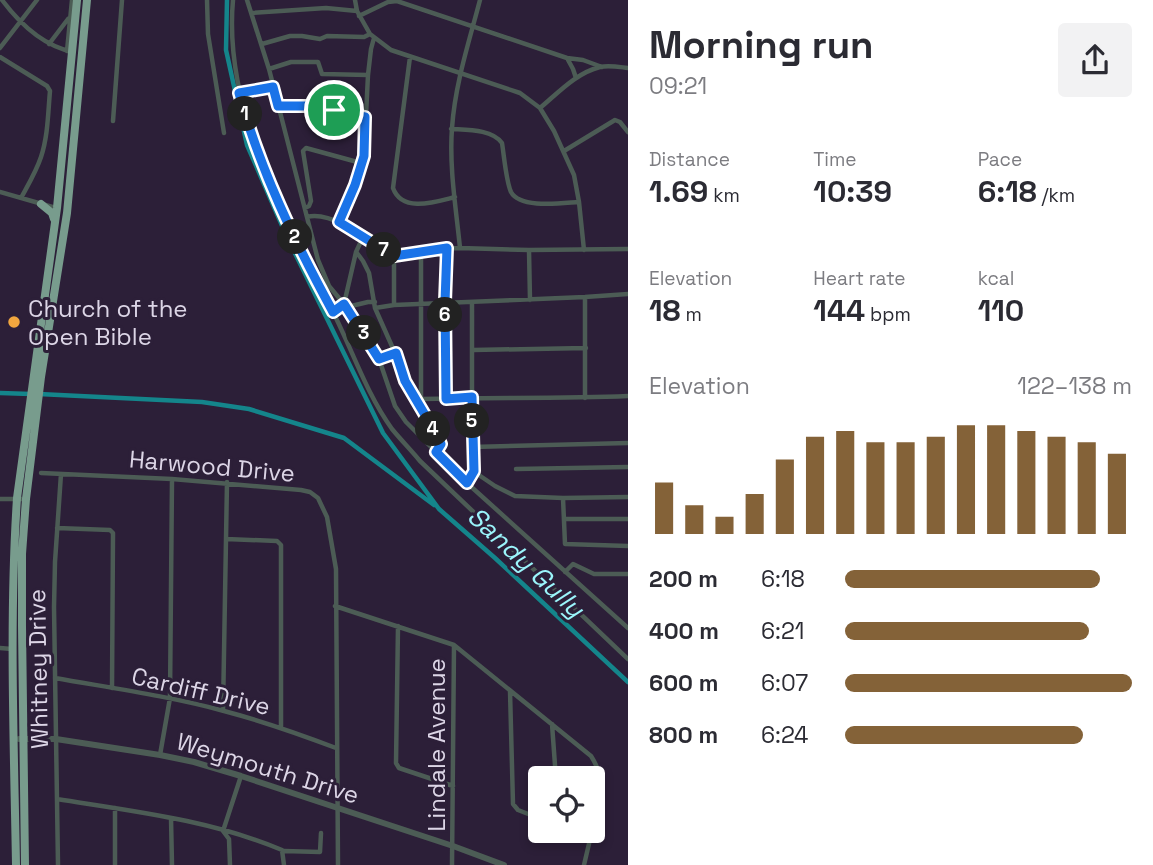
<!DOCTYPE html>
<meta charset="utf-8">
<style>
:root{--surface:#fff;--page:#f2f2f3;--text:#2b2b33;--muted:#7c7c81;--accent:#846238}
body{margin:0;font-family:"Space Grotesk",sans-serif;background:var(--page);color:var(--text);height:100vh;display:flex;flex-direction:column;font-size:26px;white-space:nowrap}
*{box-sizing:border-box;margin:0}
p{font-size:23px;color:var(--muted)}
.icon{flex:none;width:38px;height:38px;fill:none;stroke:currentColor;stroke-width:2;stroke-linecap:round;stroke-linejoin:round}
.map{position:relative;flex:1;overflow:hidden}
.sheet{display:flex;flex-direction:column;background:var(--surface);width:525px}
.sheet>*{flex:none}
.fabs{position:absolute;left:528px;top:766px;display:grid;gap:14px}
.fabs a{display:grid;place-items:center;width:77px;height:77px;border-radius:7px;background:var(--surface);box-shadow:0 4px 10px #0003;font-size:35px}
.pin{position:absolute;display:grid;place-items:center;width:60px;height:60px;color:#fff;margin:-30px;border:4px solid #fff;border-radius:50%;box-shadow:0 2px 7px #0007}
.km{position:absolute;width:35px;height:35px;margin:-18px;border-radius:50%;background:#222;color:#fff;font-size:19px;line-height:35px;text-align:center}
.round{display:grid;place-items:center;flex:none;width:74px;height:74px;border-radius:7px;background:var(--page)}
.summary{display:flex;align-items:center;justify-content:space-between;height:119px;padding:0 21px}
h1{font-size:38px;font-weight:700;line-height:52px}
.metrics{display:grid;grid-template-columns:repeat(3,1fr);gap:10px;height:119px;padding:7px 21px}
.metrics div{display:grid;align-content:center}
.metrics b{font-size:30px;font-weight:700}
.metrics small{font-size:19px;font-weight:400}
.metrics p{font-size:19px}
.chart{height:196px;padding:14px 21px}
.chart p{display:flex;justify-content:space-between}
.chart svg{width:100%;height:126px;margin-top:7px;stroke:var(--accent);stroke-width:6}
ul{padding:0 21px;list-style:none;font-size:23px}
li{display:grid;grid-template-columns:112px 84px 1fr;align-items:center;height:52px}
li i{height:18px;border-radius:9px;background:var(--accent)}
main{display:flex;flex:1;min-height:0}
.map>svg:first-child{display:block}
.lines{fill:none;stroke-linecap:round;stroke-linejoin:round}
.canal{stroke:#14858b;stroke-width:4.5}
.minor{stroke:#4c5c55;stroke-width:4.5}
.tertiary{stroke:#4c5c55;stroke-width:6}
.trunk{stroke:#789c8d;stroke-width:8}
.route-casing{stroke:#fff;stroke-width:14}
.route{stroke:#1a73e8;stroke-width:9}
.poi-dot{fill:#f1a63f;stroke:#2c1f38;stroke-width:2.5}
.labels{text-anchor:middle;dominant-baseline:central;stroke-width:6;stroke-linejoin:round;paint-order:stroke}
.poi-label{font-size:24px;fill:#dcd5e6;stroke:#2c1f38;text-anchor:start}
.street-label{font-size:24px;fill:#dcd5e6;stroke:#2c1f38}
.water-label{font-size:26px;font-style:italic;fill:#9bf5fb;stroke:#2c1f38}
</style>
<main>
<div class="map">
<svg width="628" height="865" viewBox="0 0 628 865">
<rect width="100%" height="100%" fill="#2c1f38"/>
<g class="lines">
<path class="canal" d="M 227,0 L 226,50 L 247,145 L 287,237 L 383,433 L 439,509 L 495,558 L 628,682
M 0,393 L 31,394
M 39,394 L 202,402 L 249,409 L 344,438 L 434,505"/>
<path class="minor" d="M 2,0 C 20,24 43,46 73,52
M 207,0 L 208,34 L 224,133
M 233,0 C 223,109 284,216 332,310 C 352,349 366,393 392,429 C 401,440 411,450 420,461 L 628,659
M 247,0 L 269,69
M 355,0 L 357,11 L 370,34 L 391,50 L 520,93 L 540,108 L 554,131 L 574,175 L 579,202 L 584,250
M 252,13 L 326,8 L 357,11
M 359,16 L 388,2 L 397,1 L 567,58 L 583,60 L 602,67
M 49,44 L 68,19
M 262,44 L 290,36 L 302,36 L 320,39 L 327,36 L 364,37 L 370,34
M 0,48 L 37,0
M 67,51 L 72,0
M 0,57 L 47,86 L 50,91 C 48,113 48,136 41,157 C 36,172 28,185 21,198
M 410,57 L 393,188 C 402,213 435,202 455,197
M 567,58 L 573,69 L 576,78
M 239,93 L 273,87
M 278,106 L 310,106 L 365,117
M 540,108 C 558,93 576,73 600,67 C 609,65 619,67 628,68
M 113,121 L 122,0
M 451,129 C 467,130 492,129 502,143 C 504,155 506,181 511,192 C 520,209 562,203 579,202
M 564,151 L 615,120 L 620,122 L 628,132
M 0,192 L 56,208
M 305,208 L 309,206 L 311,201 L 303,151 L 306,148 L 361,163
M 307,217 C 332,210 372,242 394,256 L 434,249 L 460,248 L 529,250 L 628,249
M 339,222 L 355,185 L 364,156 L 368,75 L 371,49 L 374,38
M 363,237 L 356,252 L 344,304 L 369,341 L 379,359 L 395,406 L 406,422 L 467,483 L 628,628
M 460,248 C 456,208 449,167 452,128 C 455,84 469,42 480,0
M 529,250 L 530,300
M 357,253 L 363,261 L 369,273 L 375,308 L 395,353 L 405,381 L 417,402 L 421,399 C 490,397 559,399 628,396
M 394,256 L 394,305 L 585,297 L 628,294
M 585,297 L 585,398
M 347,307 L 368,302 L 375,302
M 375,308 L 394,305
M 333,312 L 344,304 L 329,286 L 318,260 L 269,69 L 291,62 L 318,62 L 322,74 L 368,75
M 473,350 L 586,348
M 379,359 L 395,353
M 421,399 L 421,252
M 446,399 L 445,302 L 447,248
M 417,402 L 438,437 L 441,444 L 436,451
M 472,447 L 628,443
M 516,469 L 628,467
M 473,471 L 495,486 L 515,496 L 563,498 L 628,497
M 41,473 L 172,479 L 301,490 L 310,492 L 318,498 L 327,517 L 336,569 L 338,865
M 467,483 L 473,471 L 472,397 L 472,302
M 563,498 L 565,544 L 628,546
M 0,499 L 26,499
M 564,519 L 628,519
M 57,528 L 110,530 L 113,533 L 112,688
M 226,539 L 277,541 L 281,545 L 281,728
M 565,572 L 573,564 L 594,574 L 628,574
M 335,606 L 454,645 L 591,756 C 608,783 602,797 593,827
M 398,626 L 396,763 L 399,768 L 453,786
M 0,648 L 12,649
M 55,678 C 111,688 169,696 224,711 C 262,721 299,734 336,748
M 510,691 L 513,804 L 518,810 L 541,819
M 223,710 L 227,482
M 552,724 L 556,779
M 160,755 L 170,698 L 172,479
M 57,799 C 132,811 211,820 282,850 L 284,865
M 115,808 L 115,865
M 171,818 L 172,865
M 571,831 L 590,839
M 284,851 L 320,852 L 321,833
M 58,865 L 54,607 L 55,562 L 61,474
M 230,865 L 229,839 L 223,831 L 241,776
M 452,865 L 454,645
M 584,865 L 592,831"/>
<path class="tertiary" d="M 19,739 L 56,739 L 160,755 L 194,762 L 241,776 L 453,846 L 504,865"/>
<path class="trunk" d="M 41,204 L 52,213 L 54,219
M 16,865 C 14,743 9,620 17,498 L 57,208 L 77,0
M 25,865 L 22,626 L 22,554 L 26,499 L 41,377 L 67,213 L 87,0"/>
</g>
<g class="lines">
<g class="route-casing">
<path id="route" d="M 273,87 L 278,106 L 310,106 L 365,117 L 364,156 L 355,185 L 339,222 L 394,256 L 447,248 L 445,302 L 446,399 L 472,397 L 474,471 L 467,483 L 436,452 L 441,444 L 438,437 L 405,381 L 396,353 L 379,359 L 344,304 L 333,312 C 295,242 260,170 239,93 Z"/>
</g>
<use href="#route" class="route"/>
</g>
<circle class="poi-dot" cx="14" cy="322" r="7"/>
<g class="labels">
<g class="poi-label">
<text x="28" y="308">Church of the<tspan x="28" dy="28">Open Bible</tspan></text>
</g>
<g class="street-label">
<text transform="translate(212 466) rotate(5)">Harwood Drive</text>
<text transform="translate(38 669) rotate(-91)">Whitney Drive</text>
<text transform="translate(201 691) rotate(13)">Cardiff Drive</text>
<text transform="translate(436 745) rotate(-90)">Lindale Avenue</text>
<text transform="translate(268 768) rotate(17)">Weymouth Drive</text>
</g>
<g class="water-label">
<text transform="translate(526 562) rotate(43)">Sandy Gully</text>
</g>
</g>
</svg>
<div class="fabs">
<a><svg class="icon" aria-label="locate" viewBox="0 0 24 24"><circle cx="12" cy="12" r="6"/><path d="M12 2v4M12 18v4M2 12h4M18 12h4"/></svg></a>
</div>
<div class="pin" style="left:334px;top:110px;background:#1e9e55"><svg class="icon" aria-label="arrive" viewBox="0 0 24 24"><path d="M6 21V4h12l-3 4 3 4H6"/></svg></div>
<b class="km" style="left:245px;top:114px">1</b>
<b class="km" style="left:295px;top:237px">2</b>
<b class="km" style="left:364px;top:333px">3</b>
<b class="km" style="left:433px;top:429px">4</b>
<b class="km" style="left:472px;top:421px">5</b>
<b class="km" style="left:445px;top:315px">6</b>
<b class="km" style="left:384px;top:250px">7</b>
</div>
<section class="sheet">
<div class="summary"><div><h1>Morning run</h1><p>09:21</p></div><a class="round"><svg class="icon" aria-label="share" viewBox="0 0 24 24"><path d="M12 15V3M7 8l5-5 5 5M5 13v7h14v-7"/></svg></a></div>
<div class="metrics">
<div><p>Distance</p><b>1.69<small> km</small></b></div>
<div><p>Time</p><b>10:39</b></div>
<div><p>Pace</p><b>6:18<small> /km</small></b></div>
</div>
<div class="metrics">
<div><p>Elevation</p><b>18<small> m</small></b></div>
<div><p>Heart rate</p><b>144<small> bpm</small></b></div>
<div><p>kcal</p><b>110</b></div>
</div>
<div class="chart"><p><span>Elevation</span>122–138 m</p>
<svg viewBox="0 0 160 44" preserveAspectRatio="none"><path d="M5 44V26M15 44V34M25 44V38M35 44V30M45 44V18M55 44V10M65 44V8M75 44V12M85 44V12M95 44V10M105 44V6M115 44V6M125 44V8M135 44V10M145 44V12M155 44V16"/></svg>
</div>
<ul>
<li><b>200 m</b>6:18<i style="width:89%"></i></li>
<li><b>400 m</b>6:21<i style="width:85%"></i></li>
<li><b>600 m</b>6:07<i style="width:100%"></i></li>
<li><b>800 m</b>6:24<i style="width:83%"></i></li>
</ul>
</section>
</main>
